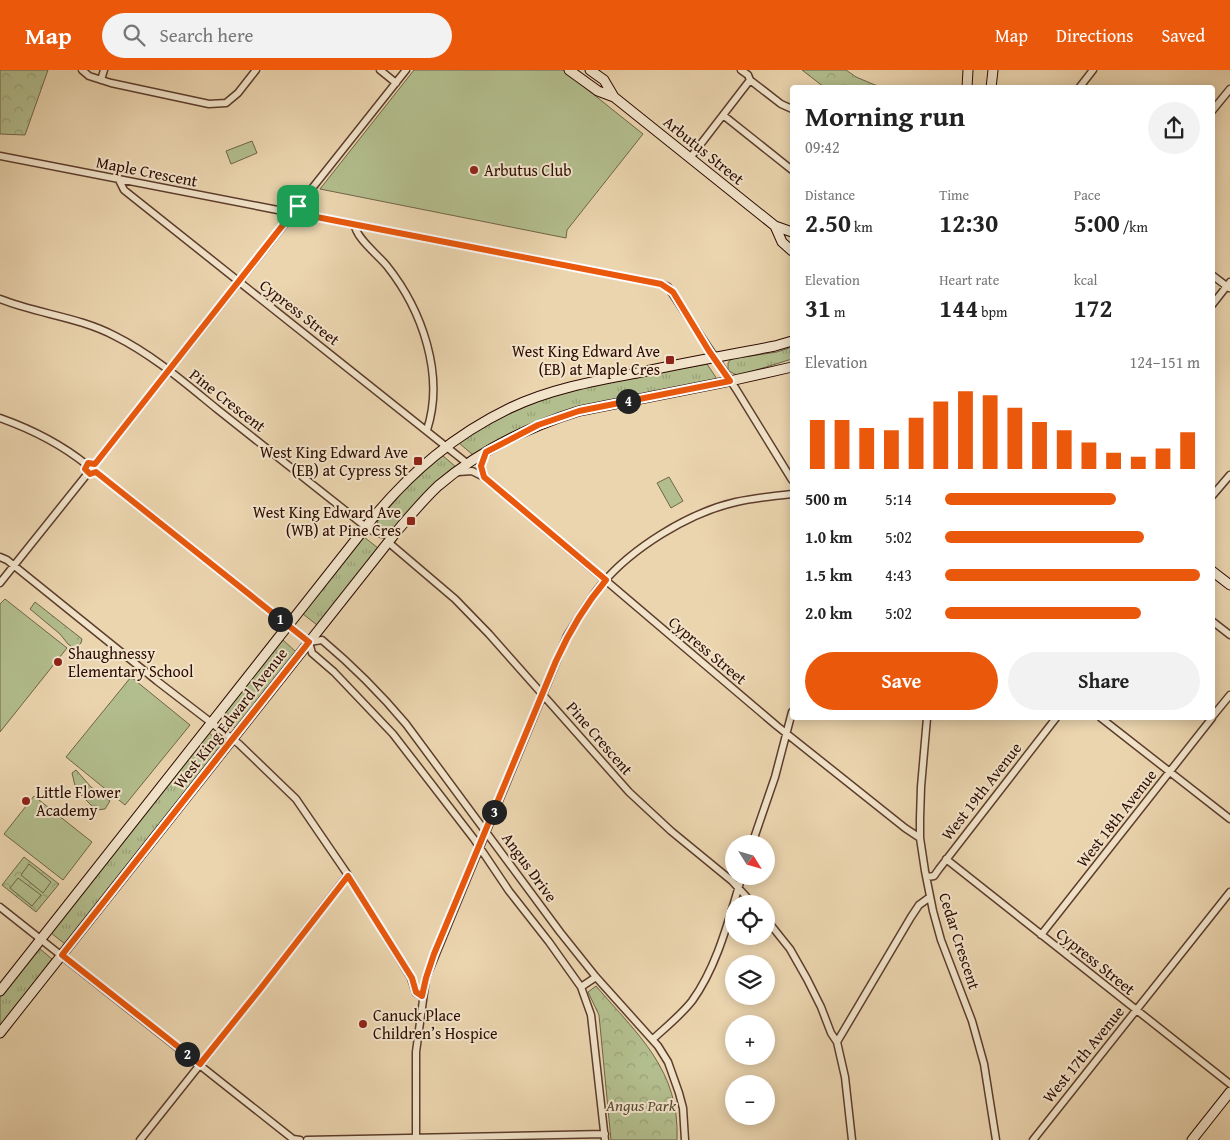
<!DOCTYPE html>
<meta charset="utf-8">
<style>
:root{--surface:#fff;--page:#f2f2f2;--text:#222;--muted:#767676;--accent:#ea580c}
body{margin:0;font-family:"Gentium Book Plus",serif;background:var(--page);color:var(--text);height:100vh;display:flex;flex-direction:column;font-size:19px;white-space:nowrap}
*{box-sizing:border-box;margin:0}
p{font-size:16px;color:var(--muted)}
.icon{flex:none;width:28px;height:28px;fill:none;stroke:currentColor;stroke-width:2;stroke-linecap:round;stroke-linejoin:round}
.map{position:relative;flex:1;overflow:hidden}
.details{position:absolute;left:790px;top:15px;width:425px;height:635px;display:flex;flex-direction:column;background:var(--surface);border-radius:5px;box-shadow:0 2px 12px #0003}
.details>*{flex:none}
.needle{width:32px;rotate:127deg}
.buttons{position:absolute;left:725px;top:765px;display:grid;gap:10px}
.buttons a{display:grid;place-items:center;width:50px;height:50px;border-radius:50%;background:var(--surface);box-shadow:0 2px 12px #0003;font-size:25px}
.pin{position:absolute;display:grid;place-items:center;width:42px;height:42px;color:#fff;margin:-21px;border-radius:10px;box-shadow:0 2px 8px #0006}
.km{position:absolute;width:25px;height:25px;margin:-12px;border-radius:50%;background:#222;color:#fff;font-size:14px;line-height:25px;text-align:center}
.round{display:grid;place-items:center;flex:none;width:52px;height:52px;border-radius:26px;background:var(--page)}
.overview{display:flex;align-items:center;justify-content:space-between;height:85px;padding:0 15px}
h1{font-size:28px;font-weight:700;line-height:38px}
.figures{display:grid;grid-template-columns:repeat(3,1fr);gap:8px;height:85px;padding:5px 15px}
.figures div{display:grid;align-content:center}
.figures b{font-size:25px;font-weight:700}
.figures small{font-size:14px;font-weight:400}
.figures p{font-size:14px}
.chart{height:140px;padding:10px 15px}
.chart p{display:flex;justify-content:space-between}
.chart svg{width:100%;height:90px;margin-top:5px;stroke:var(--accent);stroke-width:6}
.cta{display:flex;gap:10px;margin-top:auto;padding:10px 15px}
.cta a{flex:1;height:58px;border-radius:30px;background:var(--accent);color:#fff;font-size:20px;font-weight:700;line-height:58px;text-align:center}
.cta a+a{background:var(--page);color:var(--text)}
ul{padding:0 15px;list-style:none;font-size:16px}
li{display:grid;grid-template-columns:80px 60px 1fr;align-items:center;height:38px}
li i{height:12px;border-radius:6px;background:var(--accent)}
header{display:flex;align-items:center;gap:30px;box-sizing:border-box;height:70px;padding:0 25px;background:var(--accent);color:#fff}
header strong{font-size:24px}
nav{display:flex;gap:28px;margin-inline-start:auto;font-size:18px}
.search{width:350px;height:45px;background:var(--page);display:flex;align-items:center;gap:12px;box-sizing:border-box;padding:0 18px;border-radius:28px;color:var(--muted);font-size:19px}
.map>svg:first-child{display:block}
.grass{fill:url(#grass-tufts);stroke:#706448}
.forest{fill:url(#forest-crowns);stroke:#706448}
.garden{fill:#b3be8e;stroke:#706448}
.lines{fill:none;stroke-linecap:round;stroke-linejoin:round}
.minor-casing{stroke:#5c3d2c;stroke-width:9}
.secondary-casing{stroke:#2c0a01;stroke-width:11}
.minor{stroke:#f2e4cb;stroke-width:6}
.secondary{stroke:#f2e4cb;stroke-width:9}
.route-casing{stroke:#fff;stroke-width:10}
.route{stroke:#ea580c;stroke-width:6}
.poi-dot{fill:#8f2418;stroke:#f2e4cb;stroke-width:2}
.labels{text-anchor:middle;dominant-baseline:central;stroke-width:4;stroke-linejoin:round;paint-order:stroke}
.street-label{font-size:16px;fill:#2c0a01;stroke:#f2e4cb}
.poi-label{font-size:16px;fill:#2c0a01;stroke:#f2e4cb;text-anchor:start}
.park-label{font-size:16px;font-style:italic;fill:#5b4932;stroke:#f2e4cb}
</style>
<header>
<strong>Map</strong>
<div class="search"><svg class="icon" aria-label="search" viewBox="0 0 24 24"><circle cx="10" cy="10" r="6"/><path d="M15 15l6 6"/></svg>Search here</div>
<nav><a>Map</a><a>Directions</a><a>Saved</a></nav>
</header>
<div class="map">
<svg width="1230" height="1070" viewBox="0 0 1230 1070">
<defs>
<pattern id="grass-tufts" width="24" height="20" patternUnits="userSpaceOnUse" patternTransform="scale(1.25)"><rect width="24" height="20" fill="#b3be8e"/><path d="M3 7l-1-3M5 7V3M7 7l1-3M15 17l-1-3M17 17v-4M19 17l1-3" fill="none" stroke="#9aa279"/></pattern>
<pattern id="forest-crowns" width="20" height="18" patternUnits="userSpaceOnUse" patternTransform="scale(1.25)"><rect width="20" height="18" fill="#b3be8e"/><path d="M2 6a3 3 0 1 1 6 0M12 15a3 3 0 1 1 6 0" fill="none" stroke="#9aa279"/></pattern>
</defs>
<rect width="100%" height="100%" fill="#ebd5af"/>
<filter id="stains"><feTurbulence type="fractalNoise" baseFrequency=".004" numOctaves="4"/><feColorMatrix values="0 0 0 0 .2 0 0 0 0 .09 0 0 0 0 .02 0 0 0 .5 -.17"/></filter>
<radialGradient id="worn" r=".72"><stop offset=".6" stop-color="#630" stop-opacity="0"/><stop offset="1" stop-color="#630" stop-opacity=".3"/></radialGradient>
<path class="grass" d="M 792,277 L 792,289 L 740,305 L 734,304 L 728,300 L 728,293 L 731,289 L 777,282 Z
M 707,294 L 717,309 L 574,339 C 537,350 506,365 473,385 L 459,373 C 489,353 520,337 554,326 C 603,310 656,304 707,294 Z
M 442,385 L 456,397 L 392,460 L 385,459 L 377,452 L 406,418 Z
M 364,467 L 378,478 L 317,555 L 303,544 Z
M 283,570 L 296,582 L 236,659 L 222,647 Z
M 209,663 L 223,674 L 65,874 L 51,863 Z
M 39,878 L 52,889 L 0,956 L 0,927 Z"/>
<path class="forest" d="M 0,0 L 48,0 L 25,65 L 0,64 Z
M 802,0 L 846,0 L 856,7 L 875,15 L 886,17 L 824,17 Z
M 35,532 L 82,569 L 81,573 L 75,579 L 68,574 L 60,564 L 30,539 Z
M 76,700 L 91,717 L 110,731 L 105,739 L 96,740 L 76,720 L 72,703 Z
M 24,787 L 59,814 L 36,842 L 2,815 Z
M 596,916 C 638,965 680,1000 677,1070 L 611,1070 L 599,945 L 588,922 Z"/>
<path class="garden" d="M 414,0 L 563,0 L 643,64 L 567,160 L 566,168 L 320,119 Z
M 252,71 L 257,83 L 231,94 L 226,81 Z
M 669,407 L 683,431 L 671,438 L 657,413 Z
M 5,529 L 67,578 L 0,662 L 0,534 Z
M 131,607 L 190,655 L 125,735 L 66,687 Z
M 34,726 L 92,772 L 63,810 L 4,764 Z
M 29,794 L 51,812 L 43,823 L 21,805 Z
M 18,808 L 41,825 L 32,836 L 10,818 Z"/>
<g class="lines">
<g class="minor-casing">
<path id="minor" d="M 82,0 L 89,6 L 111,13 L 209,34 L 226,33 L 238,23 L 256,0
M 380,0 L 396,13
M 741,0 L 748,5 L 750,10 L 781,34 L 792,39
M 101,10 L 104,0
M 1079,18 L 1093,0
M 1212,41 L 1230,19
M 723,45 L 792,100
M 0,86 L 288,142
M 690,88 L 750,10
M 119,110 L 124,120 L 468,394
M289 142a6 6 0 1 1 12 0a6 6 0 1 1-12 0Z
M 298,136 L 406,0
M 301,144 L 661,214 L 668,217 L 736,319 L 792,410
M 355,155 C 355,167 379,186 387,196 C 422,240 445,305 427,360
M 1212,205 L 1229,218
M 0,229 C 38,244 79,247 115,266 C 153,285 185,313 217,339 C 267,378 316,418 366,457 C 375,464 385,466 395,462
M 1212,235 L 1230,212
M 0,348 C 31,359 61,374 87,395
M 95,394 L 290,147
M 96,402 L 309,572 L 312,583 L 334,602 L 393,664 L 474,769 L 509,821 L 549,872 L 581,917 L 591,945 L 605,1070
M 458,402 L 472,401 L 484,407 L 777,656 L 905,758 L 920,768
M 484,407 L 481,396 L 486,382
M 1212,426 L 1230,405
M 388,472 L 455,529 L 489,564 L 629,722 L 671,761 L 732,811 L 753,834
M 0,487 L 7,490 L 157,611 L 239,674 L 296,729 L 348,805 L 411,908 L 416,923 L 422,926
M 0,513 L 88,403
M 1212,551 L 1230,565
M 309,572 L 322,570 C 353,596 380,623 406,654 L 560,862 L 596,907 L 658,976 L 668,992 L 679,1023 L 683,1038 L 685,1070
M 1212,647 L 1230,625
M 927,648 L 921,717 L 920,749 L 920,768 L 925,801 L 933,841 L 941,870 L 972,951 L 984,994 L 996,1070
M 1101,648 L 1230,749
M 752,774 L 775,707 L 792,642
M 946,789 L 1230,1014
M 927,807 L 934,806 L 939,799 L 1056,648
M 0,837 L 293,1069 L 300,1070
M 766,849 L 790,879 L 807,909 L 821,937 L 831,963 L 837,972 L 845,1007 L 852,1070
M 1041,865 L 1212,648
M 581,917 L 596,907
M 653,969 C 666,957 681,945 692,931 C 718,895 729,848 742,806
M 837,972 L 911,847 L 919,835 L 930,827
M 140,1070 L 261,918 L 348,805
M 307,1070 L 605,1064
M 416,1070 L 416,982 L 426,908 L 567,566 C 578,549 588,531 601,515 C 632,478 688,443 736,432 C 754,428 773,426 792,424
M 1033,1070 L 1230,822"/>
</g>
<g class="secondary-casing">
<path id="secondary" d="M 569,0 L 598,21 L 614,27 L 775,156 L 792,162
M 590,0 L 604,10 L 614,27
M 967,18 L 968,0
M 991,18 L 993,0
M 775,156 L 782,172 L 792,181
M 1212,501 L 1230,515
M 0,921 L 372,449 C 411,402 454,365 510,338 C 550,319 594,311 637,303 C 683,293 729,285 775,276 L 792,271
M 0,963 L 397,461 C 410,446 423,430 438,416 C 479,381 528,357 579,341 L 730,311 L 792,297
M 1192,1070 L 1230,1022"/>
</g>
<use href="#minor" class="minor"/>
<use href="#secondary" class="secondary"/>
</g>
<g class="lines">
<g class="route-casing">
<path id="route" d="M 294,136 L 300,138 L 301,144 L 661,214 L 673,222 L 709,281 L 730,311 L 579,341 L 538,355 L 486,382 L 481,396 L 484,407 L 606,510 C 585,535 569,562 556,591 L 434,884 L 426,908 L 422,926 L 416,922 L 412,908 L 348,806 L 261,918 L 200,994 L 62,885 L 309,572 L 96,402 L 90,404 L 85,399 L 88,393 L 95,394 L 290,146 L 289,139 Z"/>
</g>
<use href="#route" class="route"/>
</g>
<g class="poi-dot">
<circle cx="474" cy="100" r="5"/>
<rect x="665" y="285" width="10" height="10" rx="2.5"/>
<rect x="413" y="386" width="10" height="10" rx="2.5"/>
<rect x="406" y="446" width="10" height="10" rx="2.5"/>
<circle cx="58" cy="592" r="5"/>
<circle cx="26" cy="731" r="5"/>
<circle cx="363" cy="954" r="5"/>
</g>
<g class="labels">
<g class="street-label">
<text transform="translate(704 80) rotate(39)">Arbutus Street</text>
<text transform="translate(147 101) rotate(11)">Maple Crescent</text>
<text transform="translate(300 242) rotate(38)">Cypress Street</text>
<text transform="translate(228 330) rotate(38)">Pine Crescent</text>
<text transform="translate(708 580) rotate(40)">Cypress Street</text>
<text transform="translate(230 648) rotate(-52)">West King Edward Avenue</text>
<text transform="translate(600 668) rotate(49)">Pine Crescent</text>
<text transform="translate(981 721) rotate(-52)">West 19th Avenue</text>
<text transform="translate(1116 748) rotate(-52)">West 18th Avenue</text>
<text transform="translate(530 797) rotate(54)">Angus Drive</text>
<text transform="translate(960 871) rotate(72)">Cedar Crescent</text>
<text transform="translate(1096 891) rotate(39)">Cypress Street</text>
<text transform="translate(1083 984) rotate(-51)">West 17th Avenue</text>
</g>
<g class="poi-label">
<text x="484" y="100">Arbutus Club</text>
<text x="660" y="281" text-anchor="end">West King Edward Ave<tspan x="660" dy="18">(EB) at Maple Cres</tspan></text>
<text x="408" y="382" text-anchor="end">West King Edward Ave<tspan x="408" dy="18">(EB) at Cypress St</tspan></text>
<text x="401" y="442" text-anchor="end">West King Edward Ave<tspan x="401" dy="18">(WB) at Pine Cres</tspan></text>
<text x="68" y="583">Shaughnessy<tspan x="68" dy="18">Elementary School</tspan></text>
<text x="36" y="722">Little Flower<tspan x="36" dy="18">Academy</tspan></text>
<text x="373" y="945">Canuck Place<tspan x="373" dy="18">Children’s Hospice</tspan></text>
</g>
<g class="park-label">
<text x="641" y="1035">Angus Park</text>
</g>
</g>
<rect width="100%" height="100%" filter="url(#stains)"/>
<rect width="100%" height="100%" fill="url(#worn)"/>
</svg>
<div class="buttons">
<a><svg class="needle" viewBox="-14 -14 28 28"><path d="M0-13l5 13h-10z" fill="#e53935"/><path d="M0 13l5-13h-10z" fill="#767676"/></svg></a>
<a><svg class="icon" aria-label="locate" viewBox="0 0 24 24"><circle cx="12" cy="12" r="6"/><path d="M12 2v4M12 18v4M2 12h4M18 12h4"/></svg></a>
<a><svg class="icon" aria-label="layers" viewBox="0 0 24 24"><path d="M12 4l9 5-9 5-9-5zM3 14l9 5 9-5"/></svg></a>
<a>+</a>
<a>−</a>
</div>
<div class="pin" style="left:298px;top:136px;background:#1e9e55"><svg class="icon" aria-label="arrive" viewBox="0 0 24 24"><path d="M6 21V4h12l-3 4 3 4H6"/></svg></div>
<b class="km" style="left:280px;top:549px">1</b>
<b class="km" style="left:187px;top:984px">2</b>
<b class="km" style="left:494px;top:742px">3</b>
<b class="km" style="left:628px;top:331px">4</b>
<section class="details">
<div class="overview"><div><h1>Morning run</h1><p>09:42</p></div><a class="round"><svg class="icon" aria-label="share" viewBox="0 0 24 24"><path d="M12 15V3M7 8l5-5 5 5M5 13v7h14v-7"/></svg></a></div>
<div class="figures">
<div><p>Distance</p><b>2.50<small> km</small></b></div>
<div><p>Time</p><b>12:30</b></div>
<div><p>Pace</p><b>5:00<small> /km</small></b></div>
</div>
<div class="figures">
<div><p>Elevation</p><b>31<small> m</small></b></div>
<div><p>Heart rate</p><b>144<small> bpm</small></b></div>
<div><p>kcal</p><b>172</b></div>
</div>
<div class="chart"><p><span>Elevation</span>124–151 m</p>
<svg viewBox="0 0 160 44" preserveAspectRatio="none"><path d="M5 44V20M15 44V20M25 44V24M35 44V25M45 44V19M55 44V11M65 44V6M75 44V8M85 44V14M95 44V21M105 44V25M115 44V31M125 44V36M135 44V38M145 44V34M155 44V26"/></svg>
</div>
<ul>
<li><b>500 m</b>5:14<i style="width:67%"></i></li>
<li><b>1.0 km</b>5:02<i style="width:78%"></i></li>
<li><b>1.5 km</b>4:43<i style="width:100%"></i></li>
<li><b>2.0 km</b>5:02<i style="width:77%"></i></li>
</ul>
<div class="cta"><a>Save</a><a>Share</a></div>
</section>
</div>
